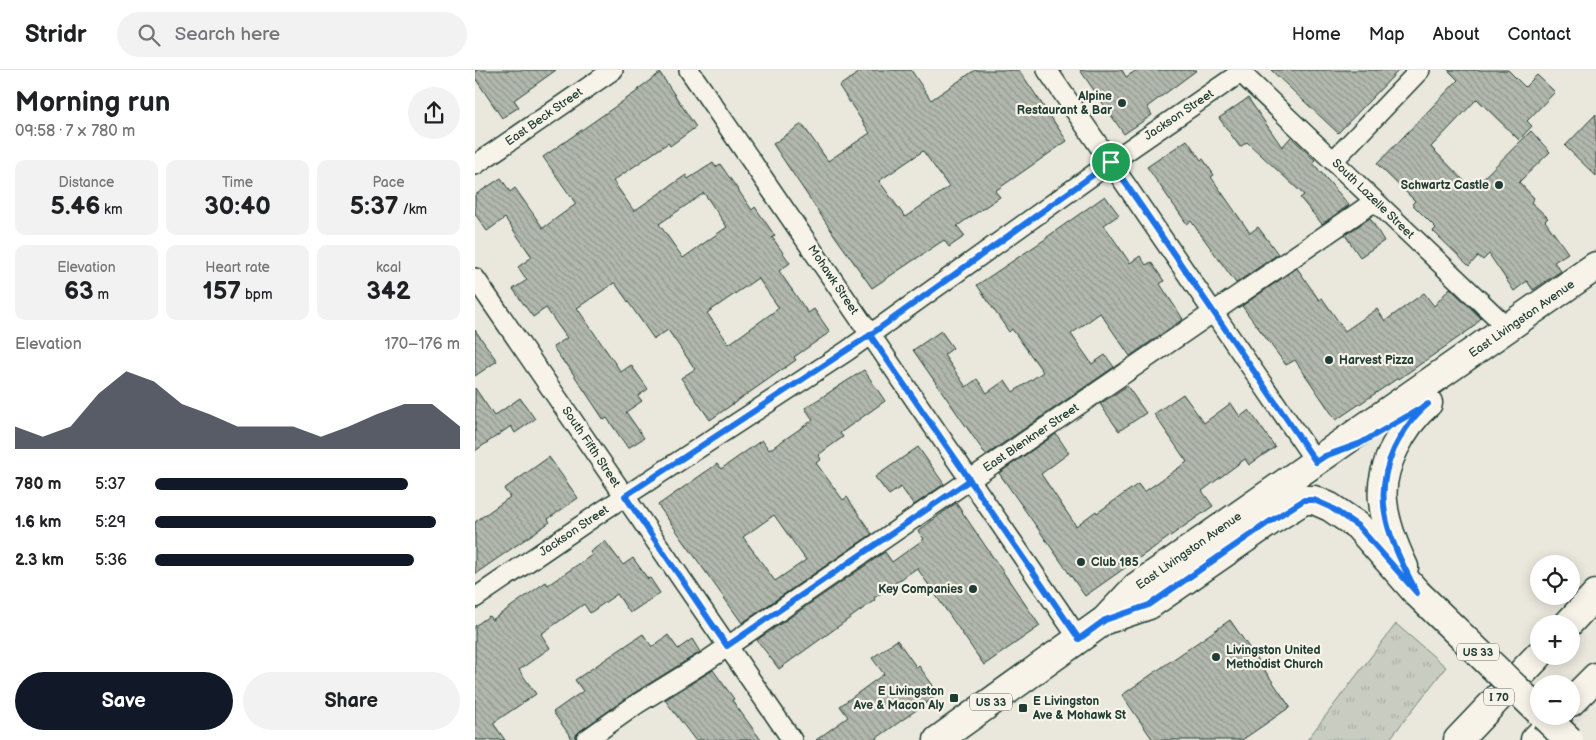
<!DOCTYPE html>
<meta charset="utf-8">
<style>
:root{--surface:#fff;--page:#f2f2f2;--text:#202124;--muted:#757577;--line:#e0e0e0;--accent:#111827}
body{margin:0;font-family:"Balsamiq Sans",sans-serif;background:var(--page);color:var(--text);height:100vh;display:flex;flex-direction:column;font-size:19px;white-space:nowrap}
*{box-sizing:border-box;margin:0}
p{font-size:16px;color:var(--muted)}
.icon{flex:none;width:28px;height:28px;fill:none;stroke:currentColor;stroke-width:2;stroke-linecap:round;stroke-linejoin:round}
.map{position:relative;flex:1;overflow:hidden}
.sheet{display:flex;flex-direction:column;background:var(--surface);width:475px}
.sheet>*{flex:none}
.buttons{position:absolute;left:1055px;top:485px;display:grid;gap:10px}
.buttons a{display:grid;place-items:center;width:50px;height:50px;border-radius:50%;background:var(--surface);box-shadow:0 2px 12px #0003;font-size:25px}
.pin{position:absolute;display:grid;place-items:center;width:42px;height:42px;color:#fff;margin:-21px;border:2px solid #fff;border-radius:50%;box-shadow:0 1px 5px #0007}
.round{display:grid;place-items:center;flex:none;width:52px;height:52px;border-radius:26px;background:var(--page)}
.headline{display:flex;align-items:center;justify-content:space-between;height:85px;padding:0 15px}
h1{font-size:28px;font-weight:800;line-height:38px}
.stats{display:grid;grid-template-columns:repeat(3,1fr);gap:8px;height:85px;padding:5px 15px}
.stats div{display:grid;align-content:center;border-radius:10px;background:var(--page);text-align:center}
.stats b{font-size:25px;font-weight:800}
.stats small{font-size:14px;font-weight:400}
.stats p{font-size:14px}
.chart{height:140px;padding:10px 15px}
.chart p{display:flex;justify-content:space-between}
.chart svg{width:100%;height:90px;margin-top:5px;fill:var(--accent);opacity:.7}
.button{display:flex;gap:10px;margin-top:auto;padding:10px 15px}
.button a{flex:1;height:58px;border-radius:30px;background:var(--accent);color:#fff;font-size:20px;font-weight:800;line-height:58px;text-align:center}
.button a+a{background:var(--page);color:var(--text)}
ul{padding:0 15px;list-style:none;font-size:16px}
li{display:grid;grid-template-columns:80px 60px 1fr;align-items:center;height:38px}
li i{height:12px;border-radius:6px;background:var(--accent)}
header{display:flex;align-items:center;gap:30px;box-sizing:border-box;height:70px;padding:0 25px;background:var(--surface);border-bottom:1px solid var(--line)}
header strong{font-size:24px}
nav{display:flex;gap:28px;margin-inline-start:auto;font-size:18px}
.search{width:350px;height:45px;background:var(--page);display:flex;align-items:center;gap:12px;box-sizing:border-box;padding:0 18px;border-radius:28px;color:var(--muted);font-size:19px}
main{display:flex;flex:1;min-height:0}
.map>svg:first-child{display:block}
.grass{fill:url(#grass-tufts);stroke:#74847a}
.building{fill:url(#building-back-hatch);stroke:#1f3d34;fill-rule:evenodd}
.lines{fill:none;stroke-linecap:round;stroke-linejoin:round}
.minor-casing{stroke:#1f3d34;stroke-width:22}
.primary-casing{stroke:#1f3d34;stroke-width:31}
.motorway-casing{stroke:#1f3d34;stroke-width:31}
.minor{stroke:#f7f3e8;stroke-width:19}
.primary{stroke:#f7f3e8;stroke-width:28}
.motorway{stroke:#f7f3e8;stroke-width:28}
.primary-bridge-casing{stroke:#1f3d34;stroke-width:31;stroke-linecap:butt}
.primary-bridge{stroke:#f7f3e8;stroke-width:28}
.route-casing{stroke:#fff;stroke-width:10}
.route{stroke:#1a73e8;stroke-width:6}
.poi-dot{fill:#1f3d34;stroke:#f7f3e8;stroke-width:2}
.labels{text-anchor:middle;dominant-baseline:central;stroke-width:4.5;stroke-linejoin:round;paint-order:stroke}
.shield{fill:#f7f3e8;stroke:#60746a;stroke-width:1}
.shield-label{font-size:11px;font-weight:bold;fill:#1f3d34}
.poi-label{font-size:12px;font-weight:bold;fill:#1f3d34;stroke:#f7f3e8;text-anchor:end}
.street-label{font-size:12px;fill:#1f3d34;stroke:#f7f3e8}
</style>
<header>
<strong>Stridr</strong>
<div class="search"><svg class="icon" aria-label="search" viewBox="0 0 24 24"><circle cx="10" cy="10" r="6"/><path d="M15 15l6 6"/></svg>Search here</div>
<nav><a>Home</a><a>Map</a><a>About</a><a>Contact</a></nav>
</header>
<main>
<section class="sheet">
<div class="headline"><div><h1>Morning run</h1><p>09:58 · 7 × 780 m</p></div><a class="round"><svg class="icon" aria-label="share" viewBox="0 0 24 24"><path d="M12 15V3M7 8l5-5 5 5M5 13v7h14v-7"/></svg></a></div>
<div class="stats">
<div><p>Distance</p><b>5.46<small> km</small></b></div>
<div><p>Time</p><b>30:40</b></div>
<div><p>Pace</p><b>5:37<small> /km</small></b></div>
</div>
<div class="stats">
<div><p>Elevation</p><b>63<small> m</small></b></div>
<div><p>Heart rate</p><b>157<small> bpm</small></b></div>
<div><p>kcal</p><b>342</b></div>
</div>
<div class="chart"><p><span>Elevation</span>170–176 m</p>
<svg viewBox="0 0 160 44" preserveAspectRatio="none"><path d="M0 44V33L10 38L20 33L30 17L40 6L50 11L60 22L70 27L80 33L90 33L100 33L110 38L120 33L130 27L140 22L150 22L160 33V44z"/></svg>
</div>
<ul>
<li><b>780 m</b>5:37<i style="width:83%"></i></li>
<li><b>1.6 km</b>5:29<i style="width:92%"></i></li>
<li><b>2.3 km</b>5:36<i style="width:85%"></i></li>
</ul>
<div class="button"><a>Save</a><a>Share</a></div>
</section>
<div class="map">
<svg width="1121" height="670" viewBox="0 0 1121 670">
<defs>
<pattern id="grass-tufts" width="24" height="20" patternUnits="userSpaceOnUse" patternTransform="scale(1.25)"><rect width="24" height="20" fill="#c8ccc1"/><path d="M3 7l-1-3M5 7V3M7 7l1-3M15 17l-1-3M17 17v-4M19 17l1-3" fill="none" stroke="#abb0a6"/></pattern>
<pattern id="building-back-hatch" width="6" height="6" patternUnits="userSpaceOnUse" patternTransform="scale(1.25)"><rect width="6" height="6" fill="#b2b8ae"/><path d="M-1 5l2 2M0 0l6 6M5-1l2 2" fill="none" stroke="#90978e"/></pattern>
</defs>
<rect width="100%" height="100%" fill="#eae8dd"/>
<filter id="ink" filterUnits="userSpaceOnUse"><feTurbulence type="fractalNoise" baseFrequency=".02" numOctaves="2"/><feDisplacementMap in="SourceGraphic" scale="10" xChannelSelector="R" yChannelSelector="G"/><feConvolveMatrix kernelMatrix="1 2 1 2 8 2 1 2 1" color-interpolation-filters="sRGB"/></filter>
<g filter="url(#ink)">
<path class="grass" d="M 921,554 L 971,597 L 914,670 L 832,670 Z"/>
<path class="building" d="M 0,0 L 81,0 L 39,30 L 44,37 L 27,48 L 0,8 Z
M 388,0 L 436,0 L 456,30 L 500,0 L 544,0 L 592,71 L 520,121 L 525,127 L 482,156 L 490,166 L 474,177 L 469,170 L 397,218 L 362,169 L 298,74 L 327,54 L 353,91 L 395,63 L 364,16 ZM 448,81 L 474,117 L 430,147 L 404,111 Z
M 605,0 L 647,0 L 651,7 L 662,0 L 722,0 L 672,37 L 677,45 L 649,64 Z
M 796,0 L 924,0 L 863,63 Z
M 973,0 L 1033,0 L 1050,17 L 1062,5 L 1080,22 L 1052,51 L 1057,56 L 1044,70 L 1002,29 L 956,77 L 997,119 L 1056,61 L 1075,82 L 1044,112 L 1059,128 L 1056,132 L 1073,148 L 1070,151 L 1093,183 L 1079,192 L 1086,201 L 1058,220 L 1052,211 L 1039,221 L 1014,184 L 1008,190 L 1003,186 L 994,196 L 958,161 L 961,158 L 937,134 L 940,131 L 902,94 L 983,10 Z
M 185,3 L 221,57 L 195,76 L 193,73 L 138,111 L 159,141 L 211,105 L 213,109 L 238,93 L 241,97 L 245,94 L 277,140 L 280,137 L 300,166 L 297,167 L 315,193 L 304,201 L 333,243 L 339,239 L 355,262 L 319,287 L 321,290 L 235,350 L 206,308 L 220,299 L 193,260 L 179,269 L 140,213 L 139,213 L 102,238 L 146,302 L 156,295 L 173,319 L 163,326 L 167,331 L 151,342 L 169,368 L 153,378 L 132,348 L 129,350 L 91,293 L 90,294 L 78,277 L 92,268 L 71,238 L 58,247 L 38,219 L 52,210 L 43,197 L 57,187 L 30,148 L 12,161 L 0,144 L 0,125 L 26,108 L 35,122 L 40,118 L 68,158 L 101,134 L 68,87 L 164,20 L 163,19 ZM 229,123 L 252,157 L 208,188 L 184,154 ZM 283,208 L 304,238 L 254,274 L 232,243 Z
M 773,28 L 807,77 L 816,67 L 840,90 L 838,93 L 874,135 L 847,154 L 825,128 L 829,125 L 772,72 L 765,77 L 744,48 Z
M 1121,44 L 1121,106 L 1090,76 Z
M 712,70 L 726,90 L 728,89 L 739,105 L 736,107 L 775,163 L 783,157 L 803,184 L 761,213 L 716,151 L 712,154 L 672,97 Z
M 630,126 L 644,145 L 629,155 L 655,193 L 665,186 L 671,195 L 676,192 L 689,211 L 685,214 L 708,249 L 655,286 L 625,243 L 596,264 L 617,294 L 630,285 L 639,297 L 511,385 L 438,280 L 466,261 L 478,278 L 469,285 L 491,317 L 502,309 L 512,323 L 530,310 L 538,322 L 568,302 L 537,259 L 534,262 L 502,215 L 572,168 L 572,167 Z
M 895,148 L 909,171 L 885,187 L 870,165 Z
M 822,198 L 844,230 L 847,228 L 870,261 L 902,239 L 910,251 L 949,223 L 959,236 L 975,218 L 1006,248 L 997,258 L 924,309 L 923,308 L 861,350 L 820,290 L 811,295 L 767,236 Z
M 0,260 L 22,291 L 0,306 Z
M 389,300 L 410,331 L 365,363 L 368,367 L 343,385 L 346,389 L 341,393 L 368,430 L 372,427 L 397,464 L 267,553 L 183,435 L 242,394 L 246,399 L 287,370 L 294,380 L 338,350 L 330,338 ZM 299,445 L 331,490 L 300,511 L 268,467 Z
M 652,316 L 671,343 L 644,361 L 625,334 Z
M 0,318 L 19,346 L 45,328 L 60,349 L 40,363 L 36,356 L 0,381 Z
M 708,324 L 729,353 L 756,333 L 765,347 L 774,340 L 800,377 L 774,395 L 770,389 L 727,421 L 738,436 L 610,526 L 524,403 L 581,364 L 594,383 L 566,404 L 601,456 L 621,441 L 622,443 L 663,414 L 669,422 L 712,392 L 679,344 Z
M 443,377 L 469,414 L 439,435 L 426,417 L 414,425 L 400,407 Z
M 74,387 L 103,428 L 73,449 L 75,452 L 0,504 L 0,452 L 35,427 L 29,419 Z
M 481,433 L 565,556 L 509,595 L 442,498 L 399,528 L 400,530 L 304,599 L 282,570 L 410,482 L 417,492 L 449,469 L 443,461 Z
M 130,471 L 148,495 L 158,488 L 173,509 L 175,508 L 185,523 L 155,543 L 142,524 L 115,543 L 109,534 L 66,564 L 75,578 L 44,600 L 61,624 L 18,653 L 30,670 L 0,670 L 0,556 L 14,546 L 17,550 L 71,512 L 73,515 L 117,485 L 115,482 Z
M 755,550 L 815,637 L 767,670 L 678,670 L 647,625 Z
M 168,564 L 177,577 L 193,565 L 203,579 L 217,569 L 225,582 L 156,625 L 105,661 L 101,665 L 100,670 L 98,670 L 78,642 L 108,621 L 100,610 Z
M 422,570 L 442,598 L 444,596 L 464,624 L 399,670 L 341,670 L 373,647 L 365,636 L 409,604 L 397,588 Z
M 238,600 L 259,629 L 257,630 L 286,670 L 220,670 L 190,630 Z"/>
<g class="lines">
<g class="minor-casing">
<path id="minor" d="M 214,0 L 604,569
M 572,0 L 841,392
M 763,0 L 1034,259
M 858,91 L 945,0
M 0,95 L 138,0
M 0,208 L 317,670
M 0,528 L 129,440 L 372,281 L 636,92 L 765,3
M 111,670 L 162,634 L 230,592 L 900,131"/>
</g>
<g class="primary-casing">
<path id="primary" d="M 929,497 C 919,476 910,454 908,431 C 904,397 928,355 953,333
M 636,548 L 674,535 L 794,452 L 829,430 L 839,430 L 855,437 L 883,456 L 942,523
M 463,670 L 630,550 L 661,517 L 1121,196"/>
</g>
<g class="motorway-casing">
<path id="motorway" d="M 1093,554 L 1121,524
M 1096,632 L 1121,607
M 983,670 L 1064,585
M 1060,670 L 1083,646"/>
</g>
<use href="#minor" class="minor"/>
<use href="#primary" class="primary"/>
<use href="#motorway" class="motorway"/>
<g class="primary-bridge-casing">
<path id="primary-bridge" d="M 942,523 L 1064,641
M 1069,646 L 1094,670"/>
</g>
<use href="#primary-bridge" class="primary-bridge"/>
</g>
</g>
<g class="lines" filter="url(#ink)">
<g class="route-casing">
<path id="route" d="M 636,92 L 395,265 L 495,410 L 252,576 L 150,426 L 395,265 L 604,569 L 630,550 L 674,535 L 794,452 L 829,430 L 839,430 L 855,437 L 883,456 L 942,523 C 918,475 894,433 919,379 C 928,361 938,346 953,334 L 886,373 L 850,386 L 841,392 L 636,92"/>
</g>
<use href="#route" class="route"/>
</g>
<g class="poi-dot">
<circle cx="647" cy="33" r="5"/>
<circle cx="1024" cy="115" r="5"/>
<circle cx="854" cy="290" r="5"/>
<circle cx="606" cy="492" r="5"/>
<circle cx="498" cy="519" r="5"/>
<circle cx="741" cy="587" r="5"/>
<rect x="474" y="623" width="10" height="10" rx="2.5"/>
<rect x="543" y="633" width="10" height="10" rx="2.5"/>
</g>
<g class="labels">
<g class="shield">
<rect x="982" y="573.5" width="42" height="17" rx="4"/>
<rect x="1009" y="618.5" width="30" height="17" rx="4"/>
<rect x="495" y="623.5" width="42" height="17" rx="4"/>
</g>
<g class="shield-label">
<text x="1003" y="582">US 33</text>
<text x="1024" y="627">I 70</text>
<text x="516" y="632">US 33</text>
</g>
<g class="poi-label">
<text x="637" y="26">Alpine<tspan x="637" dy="14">Restaurant &amp; Bar</tspan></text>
<text x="1014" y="115">Schwartz Castle</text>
<text x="864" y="290" text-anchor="start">Harvest Pizza</text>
<text x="616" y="492" text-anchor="start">Club 185</text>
<text x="488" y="519">Key Companies</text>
<text x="751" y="580" text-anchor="start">Livingston United<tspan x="751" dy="14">Methodist Church</tspan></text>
<text x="469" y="621">E Livingston<tspan x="469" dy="14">Ave &amp; Macon Aly</tspan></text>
<text x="558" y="631" text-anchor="start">E Livingston<tspan x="558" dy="14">Ave &amp; Mohawk St</tspan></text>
</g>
<g class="street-label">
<text transform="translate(704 45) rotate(-34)">Jackson Street</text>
<text transform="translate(69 47) rotate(-35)">East Beck Street</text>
<text transform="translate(898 129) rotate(44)">South Lazelle Street</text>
<text transform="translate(358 210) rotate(56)">Mohawk Street</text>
<text transform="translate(1047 249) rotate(-35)">East Livingston Avenue</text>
<text transform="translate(556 368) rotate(-34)">East Blenkner Street</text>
<text transform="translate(116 377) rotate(56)">South Fifth Street</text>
<text transform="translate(99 461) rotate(-34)">Jackson Street</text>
<text transform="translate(714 481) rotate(-35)">East Livingston Avenue</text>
</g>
</g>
</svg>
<div class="buttons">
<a><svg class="icon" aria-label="locate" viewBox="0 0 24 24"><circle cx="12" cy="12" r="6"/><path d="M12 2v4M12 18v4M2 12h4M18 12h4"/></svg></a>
<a>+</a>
<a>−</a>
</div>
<div class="pin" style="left:636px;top:92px;background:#1e9e55"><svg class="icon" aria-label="arrive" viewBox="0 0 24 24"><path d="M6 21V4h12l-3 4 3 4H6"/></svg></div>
</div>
</main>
